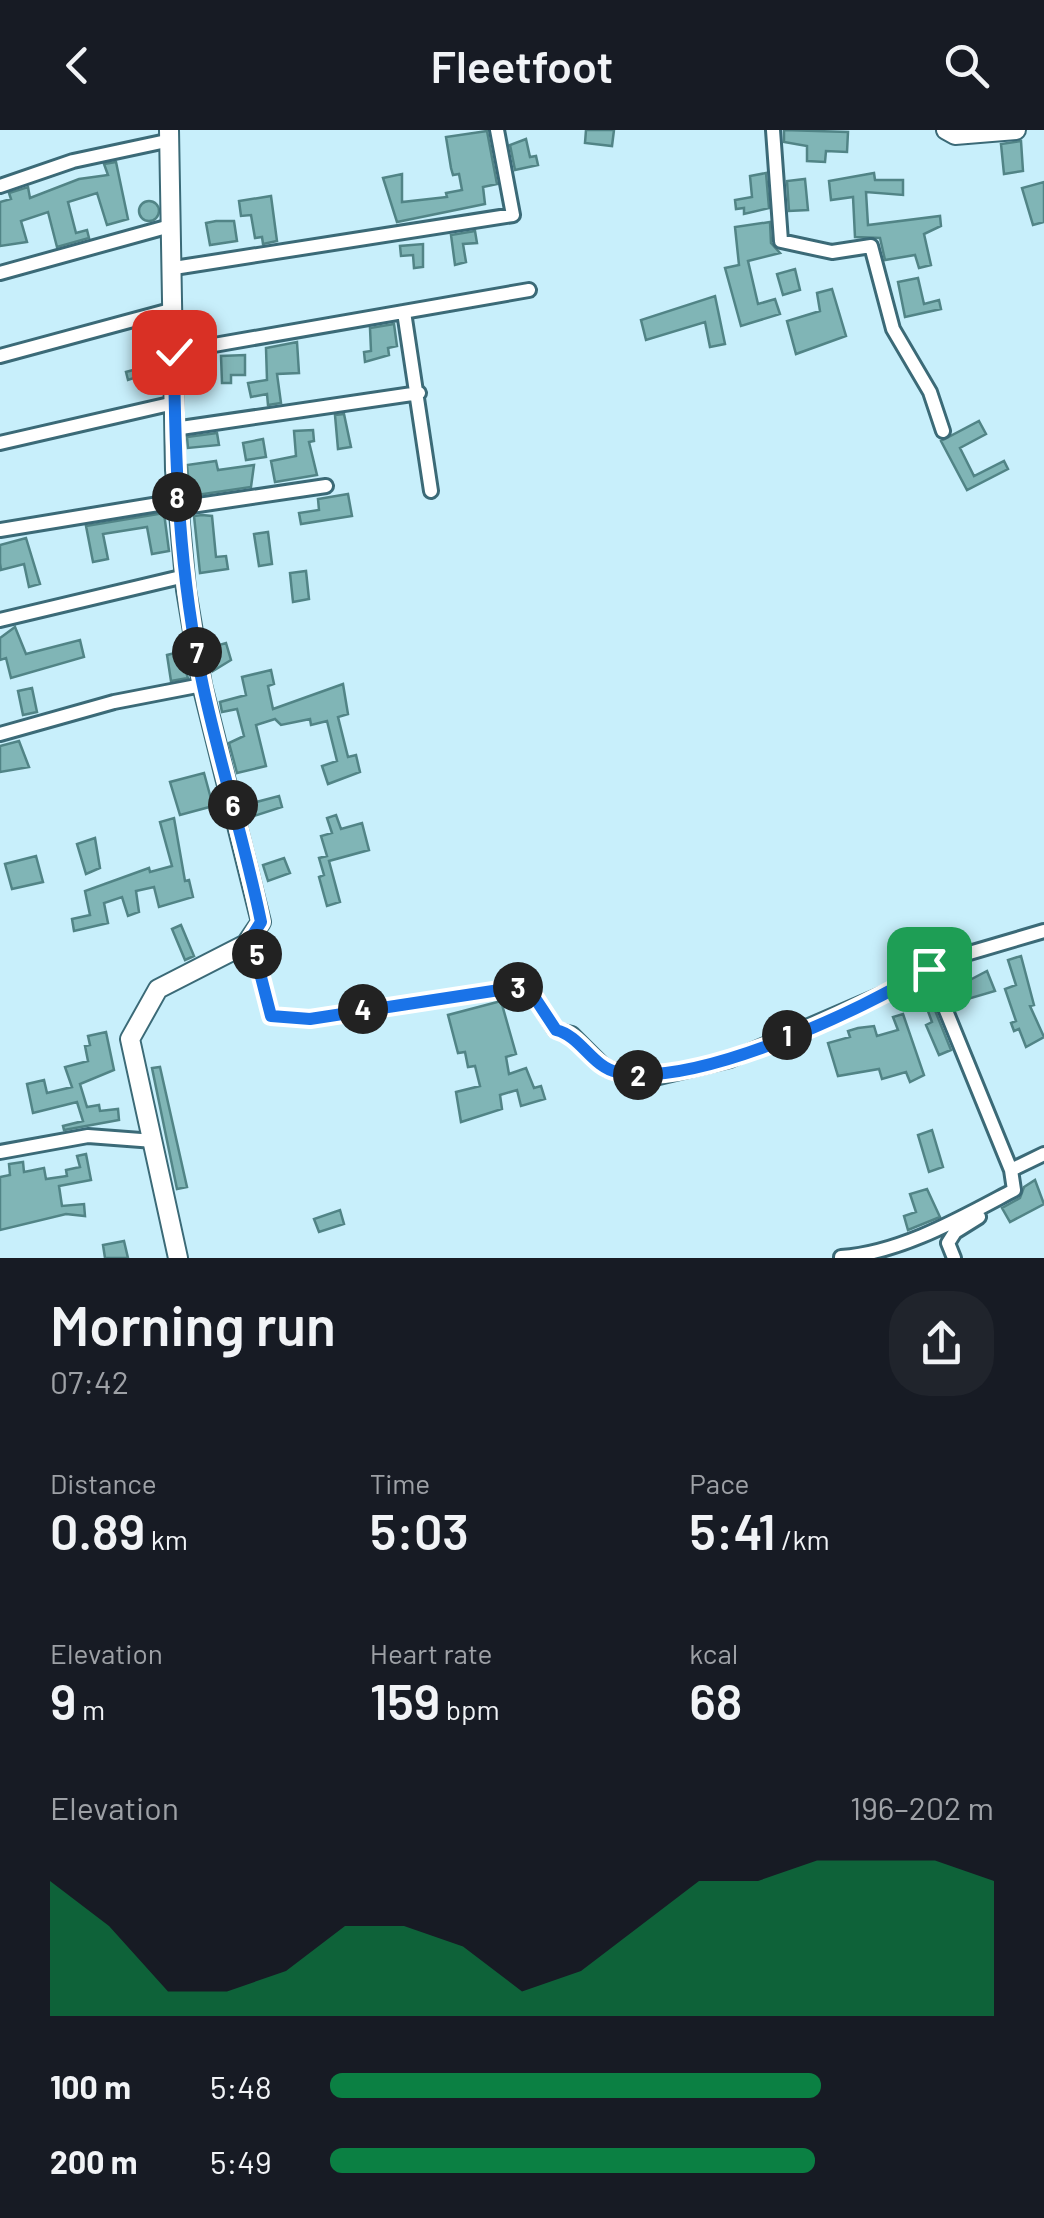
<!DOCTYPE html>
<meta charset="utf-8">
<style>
:root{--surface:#171b24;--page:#20242c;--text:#f1f3f6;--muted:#9ea1a6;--accent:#0b8043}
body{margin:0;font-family:Barlow,sans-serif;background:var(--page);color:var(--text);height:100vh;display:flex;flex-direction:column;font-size:38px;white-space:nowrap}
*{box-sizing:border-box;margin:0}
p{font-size:32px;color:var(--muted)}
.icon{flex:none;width:55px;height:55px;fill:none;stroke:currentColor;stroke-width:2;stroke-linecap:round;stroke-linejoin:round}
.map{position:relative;height:1128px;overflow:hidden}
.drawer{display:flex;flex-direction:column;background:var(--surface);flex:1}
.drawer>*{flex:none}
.pin{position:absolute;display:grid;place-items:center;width:85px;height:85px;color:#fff;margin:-42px;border-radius:20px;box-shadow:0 5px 15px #0006}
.km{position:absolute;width:50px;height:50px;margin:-25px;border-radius:50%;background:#222;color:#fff;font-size:28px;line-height:50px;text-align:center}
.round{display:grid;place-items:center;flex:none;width:105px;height:105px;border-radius:40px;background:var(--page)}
.overview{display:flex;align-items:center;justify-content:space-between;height:170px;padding:0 50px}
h1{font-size:55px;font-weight:600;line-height:75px}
.figures{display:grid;grid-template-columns:repeat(3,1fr);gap:15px;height:170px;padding:10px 50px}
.figures div{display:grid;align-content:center}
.figures b{font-size:50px;font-weight:600}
.figures small{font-size:28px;font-weight:400}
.figures p{font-size:28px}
.chart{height:280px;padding:20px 50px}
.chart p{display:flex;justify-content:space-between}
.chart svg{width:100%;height:180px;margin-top:10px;fill:var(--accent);opacity:.7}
ul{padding:0 50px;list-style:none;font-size:32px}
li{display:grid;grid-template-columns:160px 120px 1fr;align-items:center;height:75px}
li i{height:25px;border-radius:12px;background:var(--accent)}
header{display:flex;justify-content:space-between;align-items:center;height:130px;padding:0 50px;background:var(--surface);font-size:45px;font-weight:600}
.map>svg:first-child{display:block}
.building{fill:#80b5b6;stroke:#518486;stroke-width:2.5}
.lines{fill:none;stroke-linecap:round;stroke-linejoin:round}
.street-casing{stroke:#3b6a77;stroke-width:18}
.secondary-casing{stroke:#3b6a77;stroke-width:22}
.street{stroke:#fff;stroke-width:12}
.secondary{stroke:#fff;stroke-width:18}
.route-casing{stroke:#fff;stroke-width:20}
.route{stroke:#1a73e8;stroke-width:12}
</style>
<header><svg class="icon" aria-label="back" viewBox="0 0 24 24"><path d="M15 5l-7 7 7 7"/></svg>Fleetfoot<svg class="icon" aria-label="search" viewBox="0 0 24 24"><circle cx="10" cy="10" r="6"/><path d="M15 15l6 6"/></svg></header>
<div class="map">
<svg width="1044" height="1128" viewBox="0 0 1044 1128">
<rect width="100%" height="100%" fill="#c8effb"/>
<path class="building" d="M 586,0 L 614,0 L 612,16 L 585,13 Z
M 784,0 L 848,2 L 847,22 L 826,21 L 825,32 L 807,31 L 807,16 L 784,12 Z
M 487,1 L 497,54 L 483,57 L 485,74 L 397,92 L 383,48 L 402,44 L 402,72 L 447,67 L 446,63 L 462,60 L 459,44 L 453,45 L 451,38 L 446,7 Z
M 526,9 L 530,27 L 536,26 L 538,35 L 515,40 L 510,15 Z
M 1021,11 L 1023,41 L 1004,44 L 1001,14 Z
M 116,32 L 128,89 L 107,95 L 97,63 L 68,72 L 76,103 L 87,100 L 89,108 L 57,117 L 48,82 L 21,91 L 27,112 L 0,116 L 0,72 L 11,69 L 9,63 L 28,57 L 30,68 L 79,49 L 108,45 L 104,34 Z
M 766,43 L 769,78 L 744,84 L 744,78 L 736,79 L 735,70 L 752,67 L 750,46 Z
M 874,43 L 875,50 L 903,50 L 903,65 L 866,62 L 868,95 L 940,86 L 941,96 L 924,104 L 931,135 L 919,138 L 915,125 L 885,130 L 880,108 L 855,107 L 853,67 L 831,70 L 829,51 Z
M 805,49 L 808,80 L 789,81 L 787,51 Z
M 1044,52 L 1044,92 L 1033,95 L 1022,58 Z
M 271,66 L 277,111 L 263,114 L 262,107 L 255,108 L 251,85 L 241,86 L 239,71 Z
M139 81a10 10 0 1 1 20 0a10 10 0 1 1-20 0Z
M 216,91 L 234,91 L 237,111 L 210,115 L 206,93 Z
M 770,92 L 771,113 L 780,123 L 748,131 L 758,174 L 775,169 L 780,184 L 741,196 L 725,138 L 739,135 L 735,97 Z
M 475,101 L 477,113 L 463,114 L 466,132 L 455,135 L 451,105 Z
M 423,114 L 423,137 L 414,138 L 413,125 L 401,126 L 400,116 Z
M 795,139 L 800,160 L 783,165 L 777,144 Z
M 918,148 L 924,174 L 939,170 L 941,179 L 905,187 L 898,152 Z
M 832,159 L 846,206 L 796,224 L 787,191 L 820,181 L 817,163 Z
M 715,166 L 725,214 L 710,217 L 705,192 L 646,210 L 641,190 Z
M 394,194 L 397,216 L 388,218 L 389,225 L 365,232 L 364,222 L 371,221 L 370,198 Z
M 297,212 L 299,243 L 277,244 L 281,273 L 268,275 L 267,264 L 251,267 L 248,253 L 267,250 L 266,218 Z
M 160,225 L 161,239 L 128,250 L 126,242 L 148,236 L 146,229 Z
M 245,225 L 245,245 L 231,245 L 231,253 L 222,253 L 221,226 Z
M 344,284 L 351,317 L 338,319 L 335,285 Z
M 979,291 L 986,304 L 960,318 L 974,346 L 1004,331 L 1008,339 L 967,360 L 941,311 Z
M 313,300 L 314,311 L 309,312 L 317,345 L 275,352 L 271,331 L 296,326 L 294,301 Z
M 217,303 L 219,315 L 188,318 L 187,307 Z
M 263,309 L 266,327 L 246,330 L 243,313 Z
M 216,331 L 218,340 L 254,335 L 251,357 L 190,366 L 187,335 Z
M 348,364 L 352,386 L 301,394 L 299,383 L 319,380 L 318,369 Z
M 164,383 L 169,421 L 152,424 L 147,397 L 103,404 L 108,429 L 93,432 L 86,396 Z
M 202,385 L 212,386 L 216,427 L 226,426 L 228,439 L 200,443 L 194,386 Z
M 268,402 L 272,434 L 259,436 L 254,404 Z
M 26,408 L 40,454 L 29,457 L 24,434 L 1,440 L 0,433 L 0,415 Z
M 306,441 L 309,469 L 293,472 L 290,443 Z
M 15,497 L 26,524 L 80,510 L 84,527 L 11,548 L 6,528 L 0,530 L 0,508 Z
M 226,513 L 231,530 L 213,541 L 209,518 Z
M 179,522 L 188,548 L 171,551 L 167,525 Z
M 271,540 L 274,554 L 268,556 L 273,579 L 343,554 L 348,584 L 338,587 L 348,627 L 356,625 L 360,642 L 328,654 L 322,636 L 337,631 L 327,591 L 311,595 L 310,589 L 281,595 L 275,589 L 256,595 L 266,636 L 237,643 L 229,613 L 244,606 L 237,579 L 222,582 L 220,572 L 246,565 L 242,547 Z
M 32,558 L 37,582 L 23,585 L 18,561 Z
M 19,611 L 29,637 L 0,642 L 0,616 Z
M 204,643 L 213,676 L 180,685 L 170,652 Z
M 279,666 L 282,677 L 248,688 L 245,675 Z
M 336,685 L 341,699 L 362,693 L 369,720 L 329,731 L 340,772 L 327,776 L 319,747 L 324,745 L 319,728 L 327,726 L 321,706 L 332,703 L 327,688 Z
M 174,688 L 185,751 L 189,750 L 193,767 L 159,777 L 154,757 L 136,761 L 139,782 L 128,786 L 122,767 L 104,773 L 108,793 L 74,801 L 72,789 L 90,785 L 85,761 L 149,738 L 150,742 L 172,736 L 160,692 Z
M 95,708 L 100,738 L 86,744 L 77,714 Z
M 36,726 L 43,752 L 12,759 L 5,734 Z
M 284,728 L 290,743 L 268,751 L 263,735 Z
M 181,795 L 194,826 L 185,830 L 172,799 Z
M 1021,826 L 1034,875 L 1030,876 L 1044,907 L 1026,917 L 1019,899 L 1014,901 L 1011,893 L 1016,891 L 1005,859 L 1016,855 L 1008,830 Z
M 987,841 L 995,861 L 954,873 L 949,861 Z
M 928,863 L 951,920 L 939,925 L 926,895 L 932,892 L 922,865 Z
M 501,871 L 516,924 L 506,927 L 509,944 L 526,938 L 534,958 L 541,956 L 545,969 L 521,976 L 517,960 L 500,965 L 502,979 L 461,992 L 456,962 L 480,956 L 475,936 L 468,937 L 465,922 L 458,923 L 448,885 Z
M 903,884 L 924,945 L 910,952 L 906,942 L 882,949 L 879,939 L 838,946 L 828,913 L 850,907 L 848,901 L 858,898 L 874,896 L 877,906 L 898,900 L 893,887 Z
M 106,902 L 114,940 L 80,954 L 87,977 L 99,975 L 100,981 L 118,979 L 119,990 L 64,1000 L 63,996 L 83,991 L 77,972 L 33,983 L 27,954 L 44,950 L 47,963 L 72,957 L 65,937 L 88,931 L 85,916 L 90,915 L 88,906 Z
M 160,937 L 187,1057 L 177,1059 L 152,938 Z
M 932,1000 L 943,1037 L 929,1042 L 918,1005 Z
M 86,1024 L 91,1050 L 59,1056 L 62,1076 L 84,1074 L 85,1086 L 66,1084 L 0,1100 L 0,1047 L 10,1045 L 9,1034 L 23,1032 L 24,1042 L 44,1038 L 46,1049 L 67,1046 L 66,1040 L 80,1037 L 77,1026 Z
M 1035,1050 L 1044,1074 L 1010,1092 L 1002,1078 L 1020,1068 L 1024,1057 Z
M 927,1059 L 940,1087 L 908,1100 L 904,1086 L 916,1082 L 910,1064 Z
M 340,1080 L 344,1094 L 319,1102 L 314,1089 Z
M 124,1111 L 128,1128 L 105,1128 L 103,1115 Z"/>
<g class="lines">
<g class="street-casing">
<path id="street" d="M 773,0 L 781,111 L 832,122 L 871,116 L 893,199 L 930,262 L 943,301
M 0,56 L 73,31 L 171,10
M 174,138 L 513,85 L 497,0
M 0,143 L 170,96
M 404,182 L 431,361
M 174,222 L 529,160
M 0,226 L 174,179
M 174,299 L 419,263
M 0,313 L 174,273
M 178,378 L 326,356
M 0,400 L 177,371
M 0,490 L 185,446
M 0,604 L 114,572 L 202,555
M 251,808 L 271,886 L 310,889 L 519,857 L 533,865 L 555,900 L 572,904 L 607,939 L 659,947 L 730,930 L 899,857 L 942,831 L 1044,801
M 929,839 L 1011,1040
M 0,1022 L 88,1006 L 154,1011
M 841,1127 C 901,1123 961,1088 1014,1060 L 1011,1040 L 1044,1024
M 954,1128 L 948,1113 L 955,1102 L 979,1087"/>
</g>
<g class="secondary-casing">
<path id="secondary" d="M 169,0 L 175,340 L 186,460 L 202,555 L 261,792 L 246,814 L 158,859 L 130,909 L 178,1128
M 946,0 L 955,5 L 1016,0"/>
</g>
<use href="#street" class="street"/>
<use href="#secondary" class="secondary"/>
</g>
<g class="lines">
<g class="route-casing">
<path id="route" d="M 174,222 C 175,334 179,445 203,556 C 220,635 245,713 261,792 L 251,808 L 271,886 L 310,889 L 519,857 L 533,865 L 556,900 C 581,906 592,937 617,942 C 696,959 861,880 929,839"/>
</g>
<use href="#route" class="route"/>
</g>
</svg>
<div class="pin" style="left:929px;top:839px;background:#1e9e55"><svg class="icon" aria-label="arrive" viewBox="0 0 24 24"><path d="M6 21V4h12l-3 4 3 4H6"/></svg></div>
<div class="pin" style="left:174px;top:222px;background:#d93025"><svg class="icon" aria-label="check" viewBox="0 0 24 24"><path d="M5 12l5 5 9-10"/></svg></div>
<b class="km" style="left:787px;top:905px">1</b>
<b class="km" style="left:638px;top:945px">2</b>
<b class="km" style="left:518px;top:857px">3</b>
<b class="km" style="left:363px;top:879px">4</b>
<b class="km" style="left:257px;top:824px">5</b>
<b class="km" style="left:233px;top:675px">6</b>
<b class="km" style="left:197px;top:522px">7</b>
<b class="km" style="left:177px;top:367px">8</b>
</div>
<section class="drawer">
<div class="overview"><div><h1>Morning run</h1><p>07:42</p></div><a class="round"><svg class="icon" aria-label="share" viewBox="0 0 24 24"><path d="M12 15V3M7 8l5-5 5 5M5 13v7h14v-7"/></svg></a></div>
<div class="figures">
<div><p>Distance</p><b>0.89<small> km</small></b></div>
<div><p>Time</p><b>5:03</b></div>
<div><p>Pace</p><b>5:41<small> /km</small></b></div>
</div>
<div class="figures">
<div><p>Elevation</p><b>9<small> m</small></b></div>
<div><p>Heart rate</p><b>159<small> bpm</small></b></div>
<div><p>kcal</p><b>68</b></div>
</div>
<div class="chart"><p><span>Elevation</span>196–202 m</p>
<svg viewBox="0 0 160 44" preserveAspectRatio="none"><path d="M0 44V11L10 22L20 38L30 38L40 33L50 22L60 22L70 27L80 38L90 33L100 22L110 11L120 11L130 6L140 6L150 6L160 11V44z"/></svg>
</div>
<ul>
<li><b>100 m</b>5:48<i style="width:74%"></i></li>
<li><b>200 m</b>5:49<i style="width:73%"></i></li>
</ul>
</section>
